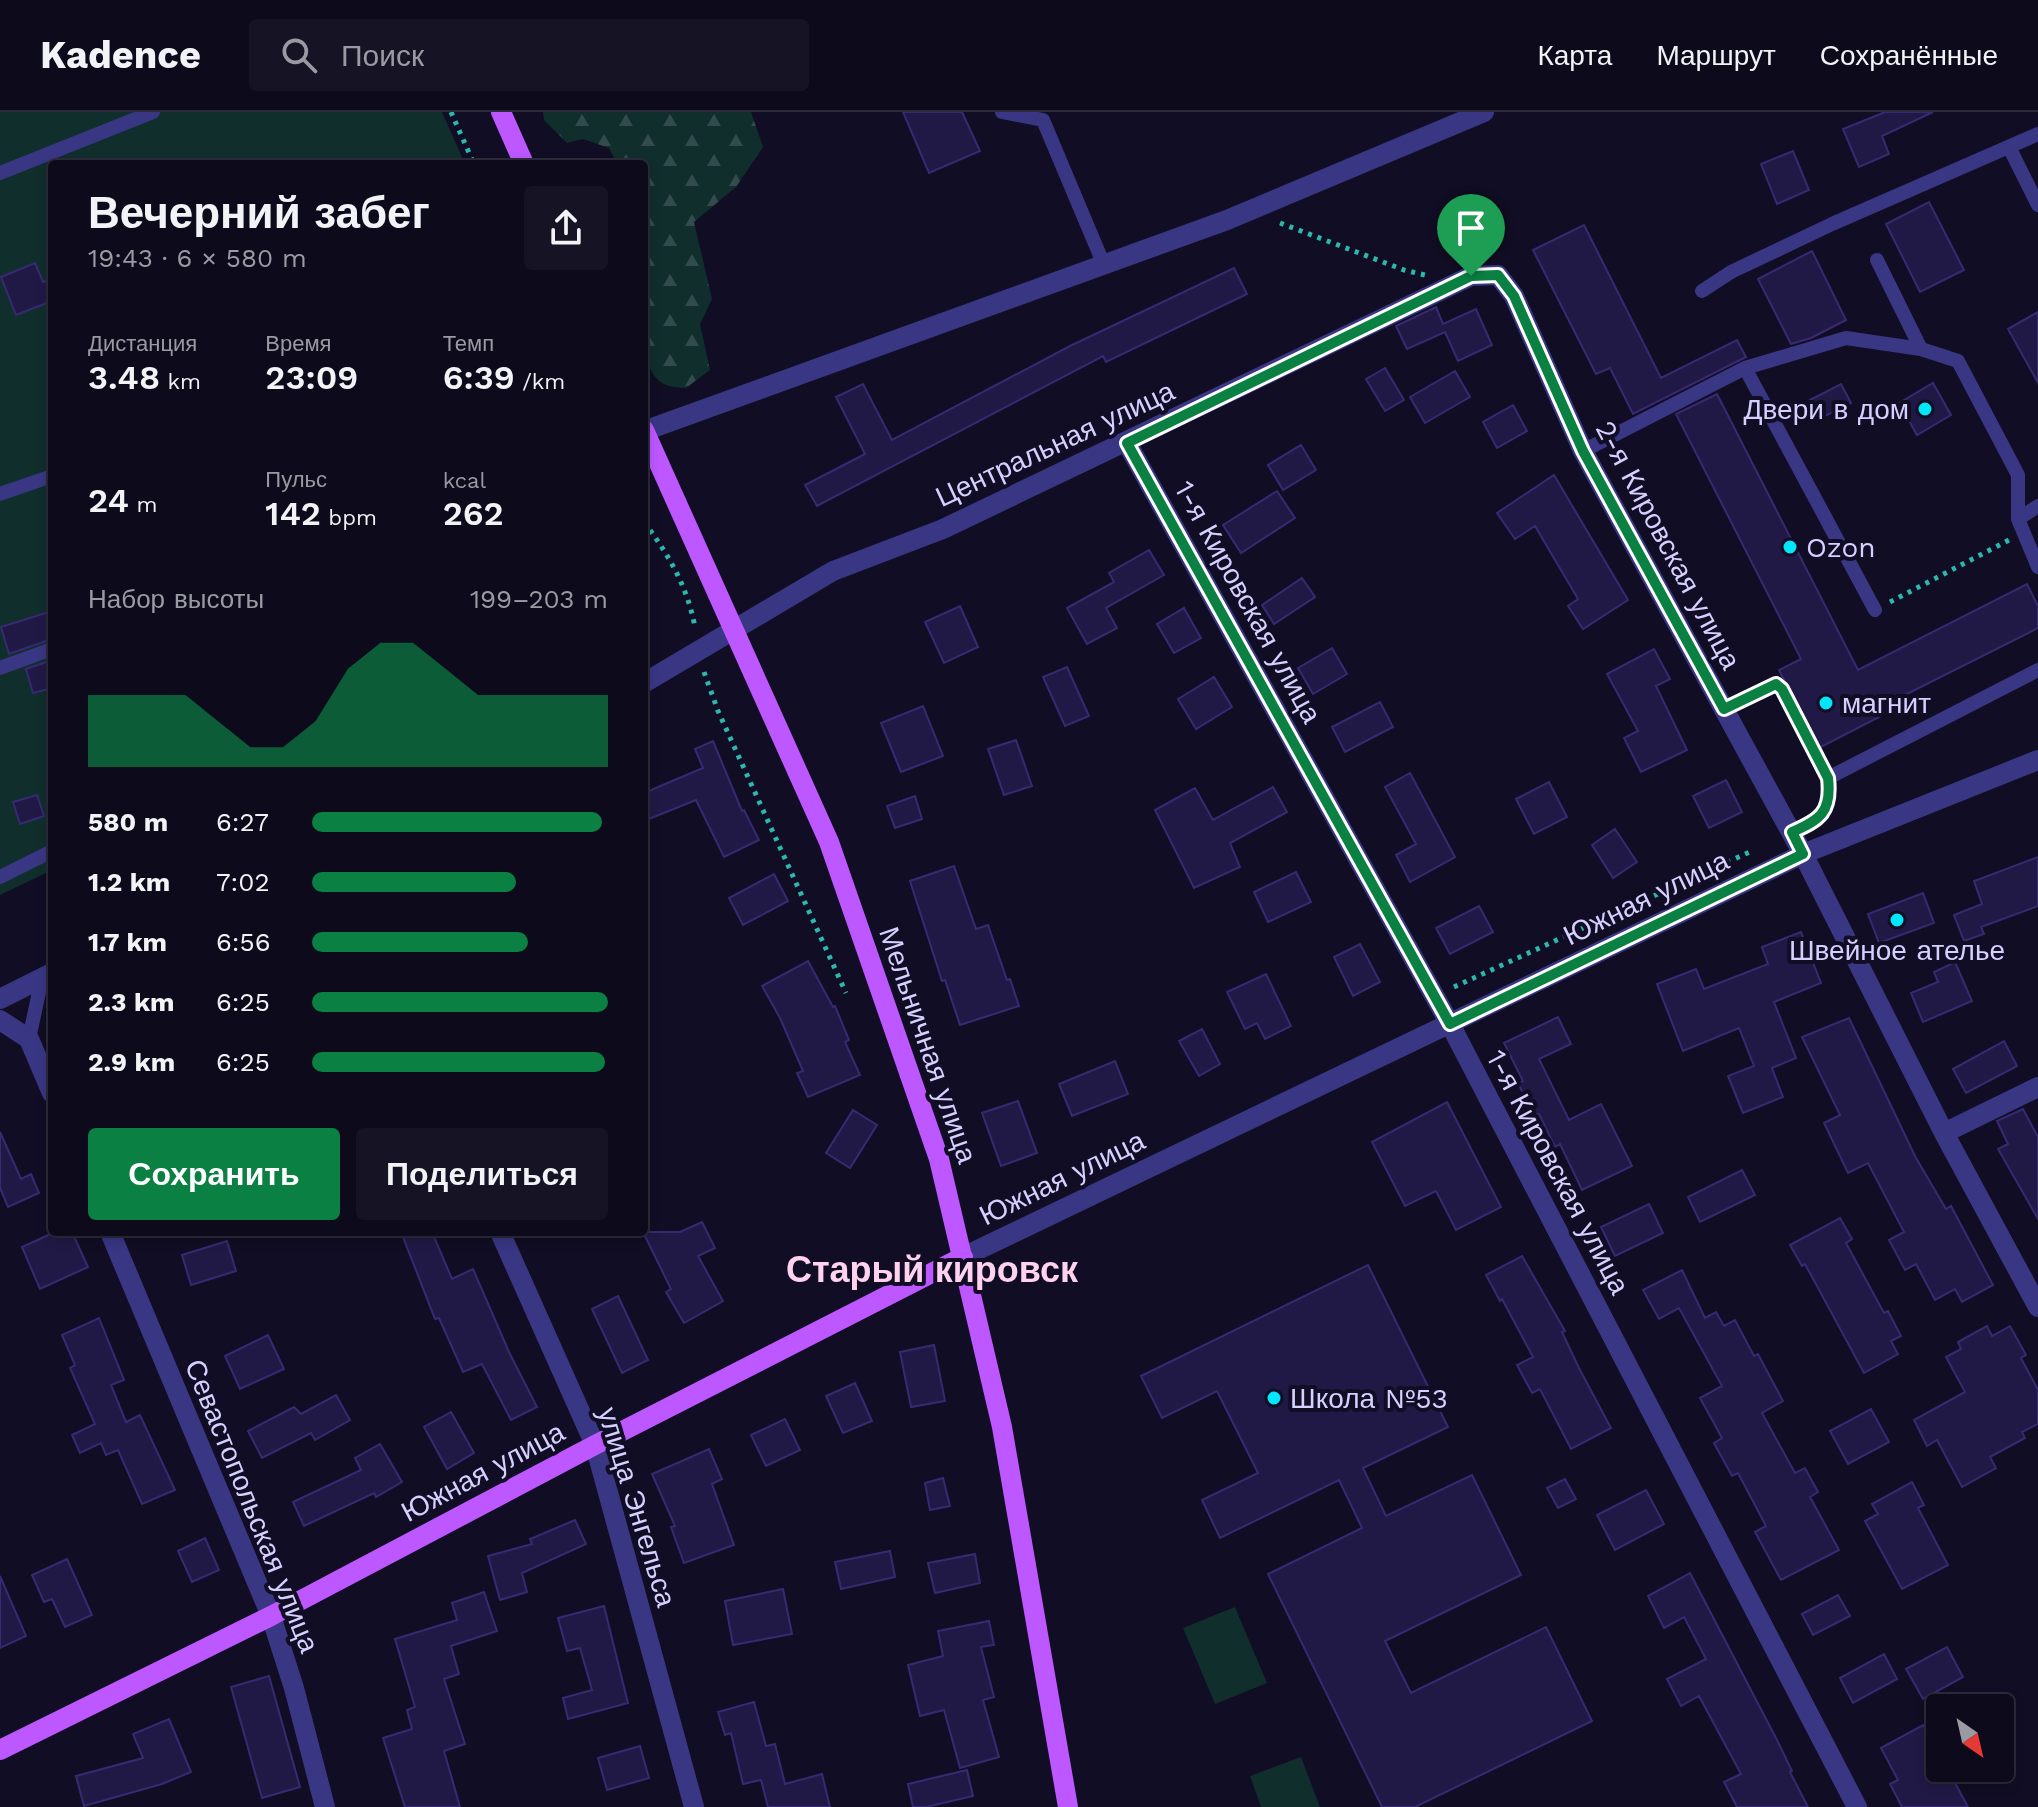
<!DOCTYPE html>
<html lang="ru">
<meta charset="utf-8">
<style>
:root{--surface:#0d0a1b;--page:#161324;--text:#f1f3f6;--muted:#9a9aa3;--line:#2d2b3a;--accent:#0b8043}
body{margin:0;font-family:"Work Sans",sans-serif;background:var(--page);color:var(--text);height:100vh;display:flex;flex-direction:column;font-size:30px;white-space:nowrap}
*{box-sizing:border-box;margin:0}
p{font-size:26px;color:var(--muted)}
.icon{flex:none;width:44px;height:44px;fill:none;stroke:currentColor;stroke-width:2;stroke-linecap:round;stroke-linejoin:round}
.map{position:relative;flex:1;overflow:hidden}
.side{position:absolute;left:48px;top:48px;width:600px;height:1076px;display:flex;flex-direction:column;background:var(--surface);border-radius:8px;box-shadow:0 4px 12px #0003,0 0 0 2px var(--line)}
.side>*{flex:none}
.needle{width:52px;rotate:146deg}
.buttons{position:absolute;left:1926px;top:1582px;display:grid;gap:16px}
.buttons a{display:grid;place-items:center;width:88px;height:88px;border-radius:8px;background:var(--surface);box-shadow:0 4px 12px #0003,0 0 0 2px var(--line);font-size:40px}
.pin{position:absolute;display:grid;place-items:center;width:68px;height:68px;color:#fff;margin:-82px -34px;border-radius:50% 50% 50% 0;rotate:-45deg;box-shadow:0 0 8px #0007}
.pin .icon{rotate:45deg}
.round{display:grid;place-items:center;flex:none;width:84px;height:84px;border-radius:8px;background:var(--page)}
.summary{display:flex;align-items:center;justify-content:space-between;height:136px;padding:0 40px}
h1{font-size:44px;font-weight:600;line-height:60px}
.stats{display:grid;grid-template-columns:repeat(3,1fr);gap:12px;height:136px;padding:8px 40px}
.stats div{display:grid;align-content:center}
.stats b{font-size:34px;font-weight:600}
.stats small{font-size:22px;font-weight:400}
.stats p{font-size:22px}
.chart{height:224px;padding:16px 40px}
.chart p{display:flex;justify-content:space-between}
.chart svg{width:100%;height:144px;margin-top:8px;fill:var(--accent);opacity:.7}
.primary-button{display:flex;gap:16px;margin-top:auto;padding:16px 40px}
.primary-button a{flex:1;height:92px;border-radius:8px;background:var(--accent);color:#fff;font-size:32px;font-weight:600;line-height:92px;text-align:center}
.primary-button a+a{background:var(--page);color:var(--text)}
ul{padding:0 40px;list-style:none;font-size:26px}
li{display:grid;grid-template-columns:128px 96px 1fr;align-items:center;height:60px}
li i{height:20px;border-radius:10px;background:var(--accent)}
header{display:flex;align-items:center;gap:48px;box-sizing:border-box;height:112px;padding:0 40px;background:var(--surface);border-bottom:2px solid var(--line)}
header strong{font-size:38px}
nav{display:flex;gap:44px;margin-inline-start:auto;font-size:28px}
.search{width:560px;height:72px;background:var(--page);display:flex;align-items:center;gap:20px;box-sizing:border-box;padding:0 28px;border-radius:8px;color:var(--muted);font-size:30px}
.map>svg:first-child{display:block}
.forest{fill:url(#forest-firs)}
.garden{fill:#102e2c}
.building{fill:#211945;stroke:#372a72;stroke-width:2}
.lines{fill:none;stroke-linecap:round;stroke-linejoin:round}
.path{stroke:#2bb8ad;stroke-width:5;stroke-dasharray:4 6;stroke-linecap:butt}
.service{stroke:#393784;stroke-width:14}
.minor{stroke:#393784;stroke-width:20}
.tertiary{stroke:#393784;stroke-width:20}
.primary{stroke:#bd57ff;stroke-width:20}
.route-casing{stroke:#fff;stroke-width:16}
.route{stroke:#0b8043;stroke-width:10}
.poi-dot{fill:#00e6fb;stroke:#110d24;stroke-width:3}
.labels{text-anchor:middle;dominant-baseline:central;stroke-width:8;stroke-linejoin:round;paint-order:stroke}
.poi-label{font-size:28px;fill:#d5d0ff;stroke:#110d24;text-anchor:start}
.street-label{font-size:28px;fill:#d5d0ff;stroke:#110d24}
.district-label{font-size:36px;font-weight:bold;fill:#ffd2ef;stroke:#110d24}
</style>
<header>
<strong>Kadence</strong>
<div class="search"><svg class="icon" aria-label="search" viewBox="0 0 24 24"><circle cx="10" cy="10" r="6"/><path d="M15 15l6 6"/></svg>Поиск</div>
<nav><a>Карта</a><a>Маршрут</a><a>Сохранённые</a></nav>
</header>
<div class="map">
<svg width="2038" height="1695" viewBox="0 0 2038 1695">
<defs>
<pattern id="forest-firs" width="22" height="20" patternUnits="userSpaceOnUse" patternTransform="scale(2)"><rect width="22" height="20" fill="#102e2c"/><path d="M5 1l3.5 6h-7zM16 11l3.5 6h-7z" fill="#324b4c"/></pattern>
</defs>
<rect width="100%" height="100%" fill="#110d24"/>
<path class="forest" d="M 543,0 L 751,0 L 763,35 L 736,75 L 694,110 L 712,187 L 700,212 L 710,258 L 686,276 C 658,275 654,267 644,242 L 644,52 L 617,52 L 609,36 L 583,27 L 567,31 L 544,8 Z"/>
<path class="garden" d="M 0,0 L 442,0 L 465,52 L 52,52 L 52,758 L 0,783 Z
M 1235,1495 L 1267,1571 L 1215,1592 L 1183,1516 Z
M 1301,1645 L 1320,1695 L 1261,1695 L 1250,1664 Z"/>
<path class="building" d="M 903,0 L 962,0 L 980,39 L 929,61 Z
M 1885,0 L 1933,0 L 1882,24 L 1889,42 L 1859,55 L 1843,17 Z
M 1793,39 L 1809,78 L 1777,92 L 1761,52 Z
M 1929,90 L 1964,158 L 1920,180 L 1886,112 Z
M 1584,113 L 1661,266 L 1737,228 L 1746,245 L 1633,302 L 1610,256 L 1596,262 L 1533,138 Z
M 1812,139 L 1846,208 L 1811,226 L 1791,232 L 1758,167 Z
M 35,151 L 43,170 L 52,167 L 52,189 L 16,203 L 1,165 Z
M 1234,156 L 1247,182 L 1106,250 L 1103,244 L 817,394 L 805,373 L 865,342 L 836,285 L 863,272 L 892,328 L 1070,234 Z
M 1436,195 L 1443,212 L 1476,197 L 1492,233 L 1458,249 L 1445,220 L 1407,237 L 1396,214 Z
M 2038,200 L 2038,271 L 2008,217 Z
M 1385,256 L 1404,288 L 1385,299 L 1366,267 Z
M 1455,259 L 1470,285 L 1425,311 L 1410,285 Z
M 1933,271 L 1951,303 L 1917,323 L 1899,291 Z
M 1841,272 L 1851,291 L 1819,307 L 1810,288 Z
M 1717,282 L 1858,558 L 2027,472 L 2038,494 L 2038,516 L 1877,597 L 1881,604 L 1819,636 L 1779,558 L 1801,547 L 1676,302 Z
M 1513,293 L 1527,319 L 1497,336 L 1483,310 Z
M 1301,333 L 1316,358 L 1283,378 L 1268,353 Z
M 1554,363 L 1628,488 L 1583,517 L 1568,494 L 1578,487 L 1535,414 L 1515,427 L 1497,401 Z
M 1277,379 L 1295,406 L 1241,441 L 1223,413 Z
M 1149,438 L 1164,463 L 1106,496 L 1117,516 L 1087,532 L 1067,496 L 1114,470 L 1109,461 Z
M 1302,466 L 1315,485 L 1274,512 L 1262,493 Z
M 960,494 L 978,535 L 944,551 L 925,510 Z
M 1184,496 L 1201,526 L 1174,541 L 1157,512 Z
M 52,499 L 52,527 L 9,542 L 1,515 Z
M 1332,536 L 1347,562 L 1313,582 L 1298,556 Z
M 1654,537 L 1670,567 L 1656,574 L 1687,638 L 1641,660 L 1624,626 L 1638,619 L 1607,562 Z
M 52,548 L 52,576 L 33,581 L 26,557 Z
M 1067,555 L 1089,604 L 1065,614 L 1043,565 Z
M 1214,565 L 1232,595 L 1196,617 L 1178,587 Z
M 1380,590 L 1393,615 L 1345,640 L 1332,615 Z
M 923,594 L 943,644 L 901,660 L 881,611 Z
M 1016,628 L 1032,674 L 1004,683 L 988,637 Z
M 713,629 L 742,699 L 744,698 L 759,728 L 724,745 L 696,688 L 644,709 L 644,681 L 703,656 L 695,637 Z
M 1410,661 L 1455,745 L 1410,770 L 1396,743 L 1416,732 L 1385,675 Z
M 1726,668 L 1742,700 L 1709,716 L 1693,684 Z
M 1549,670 L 1567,705 L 1534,722 L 1516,687 Z
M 1273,675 L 1287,700 L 1230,731 L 1240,755 L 1194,776 L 1155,698 L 1195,676 L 1213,708 Z
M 37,683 L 44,704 L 20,712 L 13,690 Z
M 915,684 L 922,707 L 895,716 L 887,694 Z
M 1615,717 L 1637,750 L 1613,766 L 1592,733 Z
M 2038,745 L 2038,794 L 1981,815 L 1984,822 L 1964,829 L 1954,803 L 1982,792 L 1974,769 Z
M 954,754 L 976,817 L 988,813 L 1007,868 L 1010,867 L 1019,894 L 960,913 L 945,868 L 942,869 L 910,769 Z
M 1296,760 L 1311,790 L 1268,810 L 1254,780 Z
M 774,762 L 788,789 L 743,813 L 729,786 Z
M 1923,781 L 1934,811 L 1879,831 L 1868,802 Z
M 1479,794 L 1493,820 L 1450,842 L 1436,816 Z
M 1801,820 L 1821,871 L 1774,890 L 1796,946 L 1772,956 L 1783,985 L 1743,1001 L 1728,964 L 1754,954 L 1739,916 L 1683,939 L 1657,872 L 1696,857 L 1704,877 L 1768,852 L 1762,835 Z
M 1360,832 L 1380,870 L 1353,884 L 1334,845 Z
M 808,849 L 833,895 L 835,894 L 849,928 L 845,930 L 860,963 L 808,985 L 797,961 L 803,959 L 780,906 L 762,874 Z
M 1955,850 L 1972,889 L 1923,910 L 1911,881 L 1938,870 L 1934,860 Z
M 1266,862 L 1291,914 L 1265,927 L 1257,911 L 1245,917 L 1227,880 Z
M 1558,905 L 1571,932 L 1539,947 L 1569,1008 L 1601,992 L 1632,1054 L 1582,1078 L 1560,1032 L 1555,1035 L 1539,1002 L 1534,1004 L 1518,971 L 1523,969 L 1504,931 Z
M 1849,906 L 1916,1046 L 1946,1097 L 1951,1094 L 1993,1173 L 1962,1190 L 1955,1177 L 1935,1188 L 1916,1152 L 1905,1158 L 1889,1128 L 1904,1120 L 1868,1051 L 1848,1061 L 1824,1011 L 1840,1003 L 1802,925 Z
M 1202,917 L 1220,952 L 1199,964 L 1179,929 Z
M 2004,929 L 2017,954 L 1966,981 L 1953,957 Z
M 1115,949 L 1128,982 L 1072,1004 L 1059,972 Z
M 1018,989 L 1037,1041 L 1001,1054 L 982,1001 Z
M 1447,990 L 1501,1095 L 1456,1118 L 1436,1079 L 1405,1094 L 1372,1030 Z
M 2023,997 L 2038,1025 L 2038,1107 L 1998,1037 L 2008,1032 L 1997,1009 Z
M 853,998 L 877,1013 L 850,1056 L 826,1041 Z
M 0,1020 L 21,1067 L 31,1062 L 39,1081 L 8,1095 L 0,1076 Z
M 1742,1058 L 1755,1083 L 1700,1110 L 1688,1085 Z
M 1649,1092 L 1663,1121 L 1615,1144 L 1601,1115 Z
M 1840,1106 L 1852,1127 L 1846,1131 L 1884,1201 L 1888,1199 L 1901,1224 L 1891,1229 L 1898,1242 L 1864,1261 L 1805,1152 L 1802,1154 L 1790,1133 Z
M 702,1110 L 715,1136 L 698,1144 L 723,1189 L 684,1211 L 666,1180 L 671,1177 L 643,1120 L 680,1120 Z
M 55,1120 L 72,1120 L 88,1155 L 40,1177 L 22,1135 Z
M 401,1120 L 432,1120 L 452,1167 L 473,1157 L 509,1240 L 537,1295 L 511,1308 L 482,1252 L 463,1260 L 439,1206 L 435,1207 Z
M 227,1129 L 236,1159 L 191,1173 L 182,1143 Z
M 1522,1144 L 1565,1219 L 1562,1220 L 1579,1256 L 1611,1316 L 1571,1337 L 1540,1277 L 1532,1281 L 1517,1253 L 1533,1245 L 1502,1187 L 1500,1189 L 1486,1163 Z
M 1368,1153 L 1448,1315 L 1363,1356 L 1386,1404 L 1472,1363 L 1521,1463 L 1385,1529 L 1411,1581 L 1546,1515 L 1592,1609 L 1415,1695 L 1382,1695 L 1268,1462 L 1362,1416 L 1339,1368 L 1220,1426 L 1202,1388 L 1258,1361 L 1217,1279 L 1162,1306 L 1141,1264 Z
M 1682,1158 L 1705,1206 L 1716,1200 L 1724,1214 L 1735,1208 L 1754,1244 L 1758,1242 L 1783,1289 L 1762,1301 L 1795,1361 L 1805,1356 L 1818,1380 L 1810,1385 L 1839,1438 L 1781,1468 L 1755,1420 L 1766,1414 L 1738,1361 L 1732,1364 L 1714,1331 L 1722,1326 L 1700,1286 L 1722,1274 L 1679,1196 L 1659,1207 L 1643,1178 Z
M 618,1184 L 648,1248 L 622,1261 L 592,1197 Z
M 99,1206 L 124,1268 L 111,1273 L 126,1310 L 140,1303 L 175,1378 L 142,1392 L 118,1338 L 106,1343 L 101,1331 L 80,1341 L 72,1323 L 95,1312 L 70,1256 L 75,1253 L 62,1223 Z
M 1987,1214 L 1992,1224 L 2010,1214 L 2026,1243 L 2021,1246 L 2038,1278 L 2038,1312 L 2022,1320 L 2025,1326 L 1990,1345 L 1996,1356 L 1962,1375 L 1937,1328 L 1927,1334 L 1914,1308 L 1965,1280 L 1946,1245 L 1961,1237 L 1958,1230 Z
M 268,1223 L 284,1257 L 240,1277 L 225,1244 Z
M 934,1233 L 945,1289 L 911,1295 L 900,1240 Z
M 855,1271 L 872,1309 L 843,1321 L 826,1284 Z
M 336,1283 L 350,1308 L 315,1328 L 311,1321 L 262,1346 L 248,1319 L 294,1295 L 301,1302 Z
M 1871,1297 L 1889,1330 L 1848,1352 L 1830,1319 Z
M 451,1300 L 474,1341 L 447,1357 L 424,1315 Z
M 785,1307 L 800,1338 L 766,1354 L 751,1323 Z
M 380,1332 L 402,1370 L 376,1385 L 374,1381 L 304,1414 L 293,1390 L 361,1358 L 355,1346 Z
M 709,1337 L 722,1367 L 712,1372 L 734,1433 L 684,1451 L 671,1415 L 675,1414 L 652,1362 Z
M 943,1366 L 950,1394 L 930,1398 L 925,1371 Z
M 1565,1367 L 1576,1387 L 1558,1396 L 1547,1376 Z
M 1912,1370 L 1924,1393 L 1918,1396 L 1948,1453 L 1902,1477 L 1865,1409 L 1878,1402 L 1872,1392 Z
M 1646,1378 L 1664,1412 L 1615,1438 L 1597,1403 Z
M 575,1408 L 586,1432 L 522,1461 L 527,1480 L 500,1488 L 488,1444 L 532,1432 L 530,1427 Z
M 205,1426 L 219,1458 L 192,1470 L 178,1439 Z
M 890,1439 L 895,1465 L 841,1477 L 835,1450 Z
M 975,1442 L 980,1471 L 935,1481 L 928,1451 Z
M 67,1447 L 92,1503 L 65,1515 L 52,1487 L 44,1490 L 32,1463 Z
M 1690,1461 L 1777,1628 L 1792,1659 L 1790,1660 L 1808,1695 L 1737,1695 L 1724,1670 L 1741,1662 L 1699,1584 L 1681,1594 L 1667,1567 L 1706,1547 L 1684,1505 L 1664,1516 L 1648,1484 Z
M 0,1464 L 26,1524 L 0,1536 Z
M 783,1477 L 792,1522 L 733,1533 L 725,1489 Z
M 484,1480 L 497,1519 L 451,1534 L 459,1562 L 444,1567 L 465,1632 L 444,1639 L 460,1695 L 405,1695 L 383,1626 L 412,1617 L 407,1598 L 415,1595 L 395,1527 L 457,1508 L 452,1491 Z
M 1838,1483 L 1850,1504 L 1813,1523 L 1802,1502 Z
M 604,1494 L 628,1591 L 568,1607 L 563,1586 L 592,1578 L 580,1536 L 567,1539 L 558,1506 Z
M 989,1509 L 994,1533 L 981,1535 L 994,1585 L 983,1588 L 999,1645 L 960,1656 L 944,1598 L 920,1604 L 908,1553 L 943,1544 L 938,1519 Z
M 1947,1535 L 1963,1565 L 1923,1587 L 1906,1557 Z
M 1884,1542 L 1897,1567 L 1853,1591 L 1840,1566 Z
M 269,1564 L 300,1675 L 262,1686 L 231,1575 Z
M 754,1590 L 766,1634 L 775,1632 L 785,1672 L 822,1662 L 830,1695 L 768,1695 L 761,1668 L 743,1672 L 731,1621 L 725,1623 L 718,1600 Z
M 169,1607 L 191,1660 L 162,1672 L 84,1694 L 76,1664 L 143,1646 L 133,1622 Z
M 1923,1613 L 1940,1645 L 1940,1656 L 1947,1656 L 1968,1695 L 1902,1695 L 1890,1672 L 1898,1668 L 1881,1636 Z
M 640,1634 L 649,1666 L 607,1678 L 598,1646 Z
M 967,1658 L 973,1684 L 926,1695 L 913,1695 L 908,1672 Z"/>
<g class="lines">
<path class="path" d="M 451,0 L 474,52
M 1280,111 L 1404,158 L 1425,163
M 644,410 C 669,443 687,474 695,515
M 1890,490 L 2009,428
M 704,560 L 718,599 L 846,881
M 1743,587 L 1776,572 L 1782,577 L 1819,649
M 1810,712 L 1822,704 L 1829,681
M 1454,875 L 1754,738"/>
<path class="service" d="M 1002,0 L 1043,8 L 1104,153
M 2009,35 L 2038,93
M 0,61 L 153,0
M 1877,148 L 1921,237
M 1702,179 L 1731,160 L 1832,112 L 2038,22
M 1745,256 L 1846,226 L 1921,237 L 1958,249 L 2018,363 L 2018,407 L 2038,455
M 1583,339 L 1745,256 L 1875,498
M 0,382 L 52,364
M 2018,407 L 2038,394
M 0,556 L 52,537
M 1828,666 L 2038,558
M 0,765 L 52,739
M 29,927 L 42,866"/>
<path class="minor" d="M 644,319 L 1227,108 L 1484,0
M 1127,331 L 1450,912 L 1857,1695
M 644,571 L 833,459 L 943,417 L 1471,164 L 1498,163 L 1514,184 L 1583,339 L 1803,742 L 1944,1021 L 2038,1195
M 0,887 L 52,861
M 0,908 L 29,927 L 52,981
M 1944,1021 L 2038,975
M 110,1120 L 271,1504 L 294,1576 L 325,1695
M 500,1120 L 595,1333 L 694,1695"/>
<path class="tertiary" d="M 963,1145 L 1803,742 L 2038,648"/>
<path class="primary" d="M 501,0 L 524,52
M 644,318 L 829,730 L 939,1047 L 1002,1315 L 1068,1695
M 0,1638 L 271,1504 L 595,1333 L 963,1145"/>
</g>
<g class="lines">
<g class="route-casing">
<path id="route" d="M 1498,163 L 1514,184 L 1583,339 L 1724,597 L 1776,572 L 1782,577 L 1828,666 C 1832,700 1820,708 1792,720 L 1803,742 L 1450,912 L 1127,331 L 1471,164 Z"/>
</g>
<use href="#route" class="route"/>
</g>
<g class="poi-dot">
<circle cx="1925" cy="297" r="8"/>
<circle cx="1790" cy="435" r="8"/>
<circle cx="1826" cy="591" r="8"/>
<circle cx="1897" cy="808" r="8"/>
<circle cx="1274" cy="1286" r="8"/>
</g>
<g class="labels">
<g class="poi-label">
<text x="1909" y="297" text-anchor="end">Двери в дом</text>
<text x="1806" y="435">Ozon</text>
<text x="1842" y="591">магнит</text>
<text x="1897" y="838" text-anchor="middle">Швейное ателье</text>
<text x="1290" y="1286">Школа №53</text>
</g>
<g class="street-label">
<text transform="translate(1055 332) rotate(-25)">Центральная улица</text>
<text transform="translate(1668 433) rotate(62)">2-я Кировская улица</text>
<text transform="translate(1248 490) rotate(61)">1-я Кировская улица</text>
<text transform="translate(1646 786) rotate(-26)">Южная улица</text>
<text transform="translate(928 933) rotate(71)">Мельничная улица</text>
<text transform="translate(1558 1060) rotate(62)">1-я Кировская улица</text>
<text transform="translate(1062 1066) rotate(-26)">Южная улица</text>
<text transform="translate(483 1360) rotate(-28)">Южная улица</text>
<text transform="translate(252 1394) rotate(68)">Севастопольская улица</text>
<text transform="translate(637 1395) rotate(73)">улица Энгельса</text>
</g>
<g class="district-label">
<text x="932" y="1158">Старый кировск</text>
</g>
</g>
</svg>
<div class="buttons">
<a><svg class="needle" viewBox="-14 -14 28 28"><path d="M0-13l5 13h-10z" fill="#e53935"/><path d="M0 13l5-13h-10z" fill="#9a9aa3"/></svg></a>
</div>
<div class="pin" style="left:1471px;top:164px;background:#1e9e55"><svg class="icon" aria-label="arrive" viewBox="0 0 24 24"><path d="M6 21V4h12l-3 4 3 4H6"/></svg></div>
<section class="side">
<div class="summary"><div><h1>Вечерний забег</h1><p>19:43 · 6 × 580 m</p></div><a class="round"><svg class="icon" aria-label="share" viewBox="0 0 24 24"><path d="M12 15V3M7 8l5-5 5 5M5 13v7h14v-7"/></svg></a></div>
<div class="stats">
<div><p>Дистанция</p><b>3.48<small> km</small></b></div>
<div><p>Время</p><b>23:09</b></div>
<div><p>Темп</p><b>6:39<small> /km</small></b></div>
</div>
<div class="stats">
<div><b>24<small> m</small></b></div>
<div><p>Пульс</p><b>142<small> bpm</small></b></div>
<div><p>kcal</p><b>262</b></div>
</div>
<div class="chart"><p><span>Набор высоты</span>199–203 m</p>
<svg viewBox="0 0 160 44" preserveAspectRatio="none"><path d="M0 44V22L10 22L20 22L30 22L40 30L50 38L60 38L70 30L80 14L90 6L100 6L110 14L120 22L130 22L140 22L150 22L160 22V44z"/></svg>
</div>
<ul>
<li><b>580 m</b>6:27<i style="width:98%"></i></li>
<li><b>1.2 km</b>7:02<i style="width:69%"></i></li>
<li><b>1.7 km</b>6:56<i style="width:73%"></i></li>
<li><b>2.3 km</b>6:25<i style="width:100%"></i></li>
<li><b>2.9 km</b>6:25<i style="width:99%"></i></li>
</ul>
<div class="primary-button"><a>Сохранить</a><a>Поделиться</a></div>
</section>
</div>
